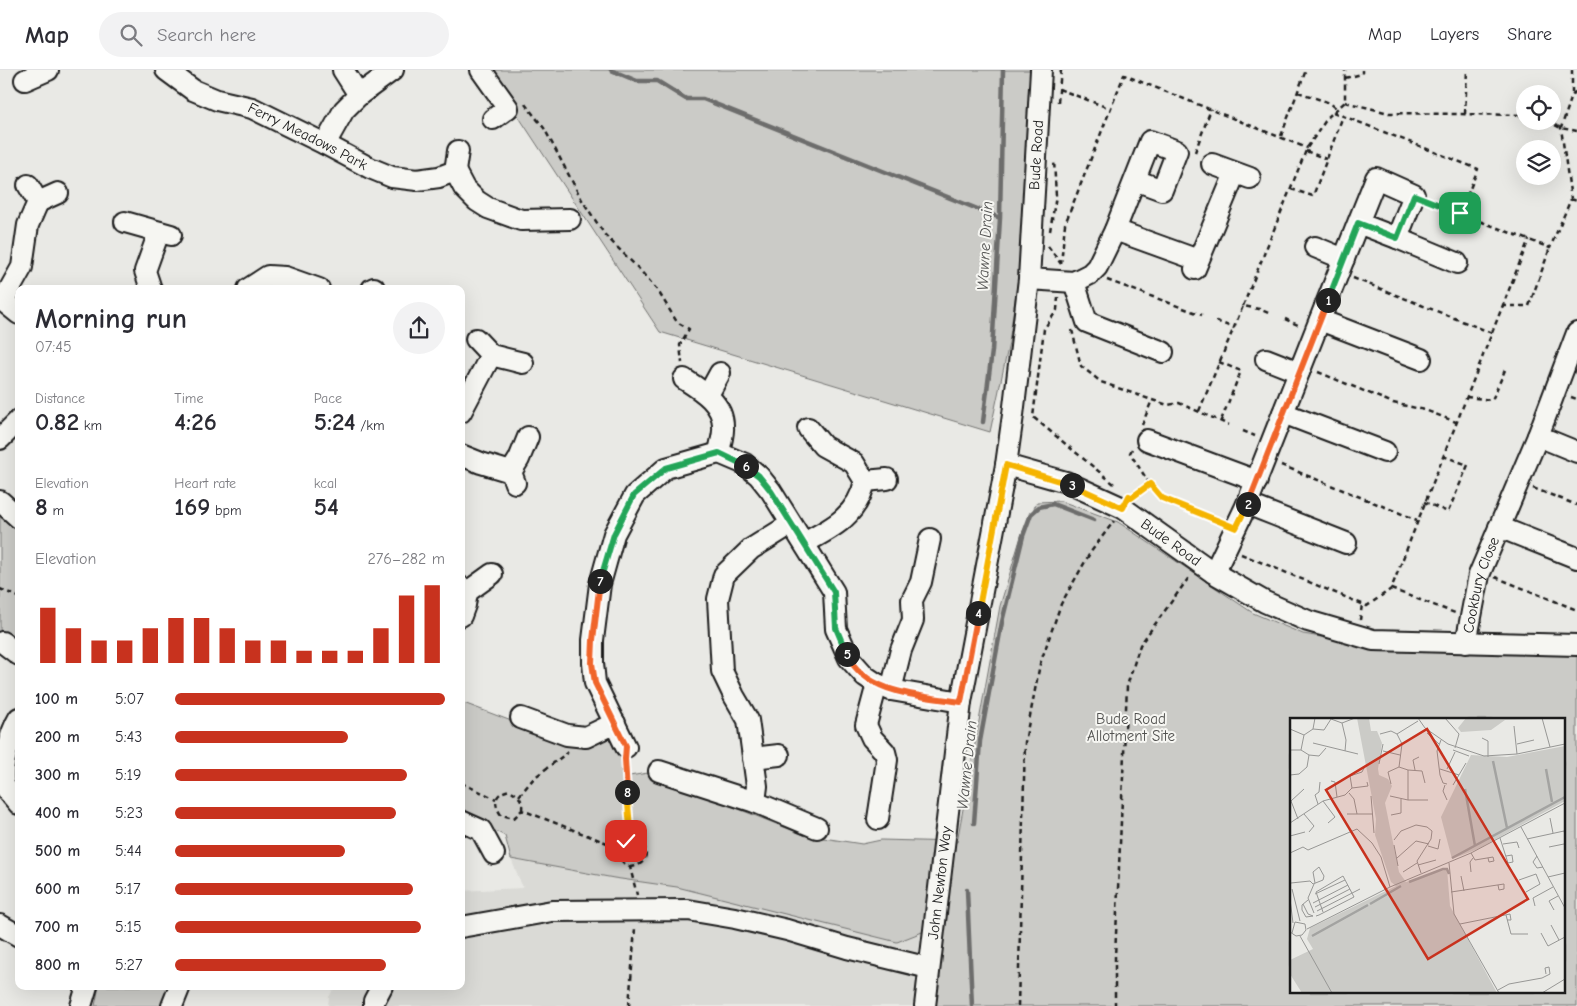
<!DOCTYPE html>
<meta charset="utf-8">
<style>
:root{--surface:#fff;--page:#f2f2f3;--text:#2b2b33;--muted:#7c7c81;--line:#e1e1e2;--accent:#c8321e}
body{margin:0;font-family:"Comic Neue",sans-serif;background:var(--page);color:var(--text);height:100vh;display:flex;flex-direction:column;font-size:19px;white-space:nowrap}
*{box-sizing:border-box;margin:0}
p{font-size:16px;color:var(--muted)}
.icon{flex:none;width:28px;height:28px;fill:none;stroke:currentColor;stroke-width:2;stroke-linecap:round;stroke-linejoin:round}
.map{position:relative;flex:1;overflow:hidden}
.side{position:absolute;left:15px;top:215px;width:450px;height:705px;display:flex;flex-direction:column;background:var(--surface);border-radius:10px;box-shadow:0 5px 20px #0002}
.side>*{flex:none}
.controls{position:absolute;left:1516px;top:15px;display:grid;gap:10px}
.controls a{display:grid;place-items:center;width:45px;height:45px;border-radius:50%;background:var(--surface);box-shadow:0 5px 20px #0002;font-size:25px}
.pin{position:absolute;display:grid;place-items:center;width:42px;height:42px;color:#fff;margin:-21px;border-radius:10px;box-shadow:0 2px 8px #0006}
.km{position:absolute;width:25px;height:25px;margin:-12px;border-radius:50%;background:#222;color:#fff;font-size:14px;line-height:25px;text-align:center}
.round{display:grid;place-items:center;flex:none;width:52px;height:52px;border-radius:26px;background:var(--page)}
.head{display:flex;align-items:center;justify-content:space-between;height:85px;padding:0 20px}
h1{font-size:28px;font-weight:600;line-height:38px}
.stats{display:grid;grid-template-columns:repeat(3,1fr);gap:8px;height:85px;padding:5px 20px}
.stats div{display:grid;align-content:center}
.stats b{font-size:25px;font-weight:600}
.stats small{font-size:14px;font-weight:400}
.stats p{font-size:14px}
.chart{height:140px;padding:10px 20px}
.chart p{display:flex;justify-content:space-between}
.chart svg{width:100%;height:90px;margin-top:5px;stroke:var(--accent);stroke-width:6}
ul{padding:0 20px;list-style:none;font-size:16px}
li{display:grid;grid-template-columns:80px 60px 1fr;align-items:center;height:38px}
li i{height:12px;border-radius:6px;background:var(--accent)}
header{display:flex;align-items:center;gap:30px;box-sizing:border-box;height:70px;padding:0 25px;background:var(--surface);border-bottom:1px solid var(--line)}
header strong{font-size:24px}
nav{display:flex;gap:28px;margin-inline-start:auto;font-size:18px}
.search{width:350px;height:45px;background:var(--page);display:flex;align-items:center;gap:12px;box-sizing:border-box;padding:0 18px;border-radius:28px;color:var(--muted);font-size:19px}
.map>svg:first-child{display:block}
.built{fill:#dadad6}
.green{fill:#cbcbc7;stroke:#747472;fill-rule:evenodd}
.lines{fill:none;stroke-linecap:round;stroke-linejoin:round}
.stream{stroke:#6d6d6c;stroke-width:4.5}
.minor-casing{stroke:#1c1c1c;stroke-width:24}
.path{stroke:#1c1c1c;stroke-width:2.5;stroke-dasharray:5 4;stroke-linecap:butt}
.minor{stroke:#f6f6f2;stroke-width:20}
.split-1-casing{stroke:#fff;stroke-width:10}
.split-2-casing{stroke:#fff;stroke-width:10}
.split-3-casing{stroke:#fff;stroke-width:10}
.split-4-casing{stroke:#fff;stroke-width:10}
.split-5-casing{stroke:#fff;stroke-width:10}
.split-6-casing{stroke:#fff;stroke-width:10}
.split-7-casing{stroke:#fff;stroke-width:10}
.split-8-casing{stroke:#fff;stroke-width:10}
.split-9-casing{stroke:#fff;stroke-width:10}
.split-1{stroke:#22a559;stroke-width:6}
.split-2{stroke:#f0652b;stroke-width:6}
.split-3{stroke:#f5b400;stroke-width:6}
.split-4{stroke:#f5b400;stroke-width:6}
.split-5{stroke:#f0652b;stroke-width:6}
.split-6{stroke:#22a559;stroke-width:6}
.split-7{stroke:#22a559;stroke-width:6}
.split-8{stroke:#f0652b;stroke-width:6}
.split-9{stroke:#f5b400;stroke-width:6}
.labels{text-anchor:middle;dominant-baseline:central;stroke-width:4;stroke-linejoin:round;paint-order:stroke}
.street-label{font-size:15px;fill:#1c1c1c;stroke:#f6f6f2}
.park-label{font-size:15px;fill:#51514f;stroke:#f6f6f2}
.water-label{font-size:16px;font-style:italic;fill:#525251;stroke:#f6f6f2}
.inset-river{fill:none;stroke:#a3a3a1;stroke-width:2.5}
.inset-road{fill:none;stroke:#979795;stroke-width:1}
.view{fill:#c8321e;fill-opacity:0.15;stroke:#c8321e;stroke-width:2.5}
.inset-edge{fill:none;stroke:#1c1c1c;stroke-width:2.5}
</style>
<header>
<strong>Map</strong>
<div class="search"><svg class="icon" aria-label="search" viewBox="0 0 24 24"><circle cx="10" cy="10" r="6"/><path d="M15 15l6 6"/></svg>Search here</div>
<nav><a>Map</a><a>Layers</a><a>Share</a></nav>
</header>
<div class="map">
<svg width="1577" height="936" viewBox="0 0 1577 936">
<rect width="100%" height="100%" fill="#e9e9e5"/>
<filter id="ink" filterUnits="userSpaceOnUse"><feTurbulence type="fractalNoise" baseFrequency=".02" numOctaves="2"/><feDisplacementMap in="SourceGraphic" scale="10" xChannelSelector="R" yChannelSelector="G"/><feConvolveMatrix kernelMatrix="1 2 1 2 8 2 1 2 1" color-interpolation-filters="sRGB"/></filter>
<g filter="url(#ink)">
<path class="built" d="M 511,789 L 614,808 L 946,853 L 936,936 L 328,936 L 329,927 L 335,916 L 461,916 L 461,821 L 523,818 Z"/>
<path class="green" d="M 488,0 L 1034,0 L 1027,143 L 1009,273 L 990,362 L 660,262 Z
M 1061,431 L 1118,452 L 1253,543 L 1303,564 L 1375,576 L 1577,583 L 1577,936 L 936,936 L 945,853 L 897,872 L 677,817 L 614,808 L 511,789 L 505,766 L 461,743 L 461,632 L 583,678 L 604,668 L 613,669 L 621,687 L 623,707 L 648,703 L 804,765 L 862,774 L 881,770 L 957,772 L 1000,536 L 1022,463 L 1037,432 ZM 1291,650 L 1563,650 L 1563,922 L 1291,922 Z
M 0,442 L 19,459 L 19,567 L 0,560 Z
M 99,916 L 171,916 L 160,936 L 95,936 Z"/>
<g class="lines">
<path class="stream" d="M 611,0 L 637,11 L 657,11 L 686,29 L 703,29 L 1000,148
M 983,352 L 992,281 L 1000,148 L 1003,0
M 974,753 L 980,671 L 1002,552 L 1023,466 L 1031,444 L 1039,437 L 1053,434 L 1094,450
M 967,820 L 972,936"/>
<g class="minor-casing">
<g id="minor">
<path id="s1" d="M 166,0 L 193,20 L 217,30 L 252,38 L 325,74 L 370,98 L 392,107 L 417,110 L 439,107 L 455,101 L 458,81"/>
<path d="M 343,0 L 359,25"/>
<path d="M 481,0 L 508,38 L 493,49"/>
<path d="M 25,10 L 48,0"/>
<path d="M 325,74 L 344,40 L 359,25 L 393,0"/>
<path d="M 1212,94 L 1250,108"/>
<path d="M 455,101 L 464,118 L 477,131 L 488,138 L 521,150 L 570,149"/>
<path d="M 28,115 L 38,132 L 58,123"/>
<path d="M 125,152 L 171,165"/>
<path d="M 1115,160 L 1198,190"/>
<path d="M 1397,168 L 1457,193"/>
<path d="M 1315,177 L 1344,189"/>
<path d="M 1195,199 L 1235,103"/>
<path d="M 1029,209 L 1074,212 L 1090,204 L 1097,197 L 1115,160 L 1150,71 L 1177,81 L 1162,120 L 1135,110"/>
<path d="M 1074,212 L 1087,252 L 1163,282"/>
<path d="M 151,219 L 145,201 L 159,162"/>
<path d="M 248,219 L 268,206 L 285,207 L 319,219"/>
<path d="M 372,219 L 374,218"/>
<path d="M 0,231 L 3,231 L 19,244"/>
<path d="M 3,231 L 22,197 L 28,155 L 38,132"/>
<path d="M 1320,250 L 1421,289"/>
<path d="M 476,269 L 491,285 L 523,293"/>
<path d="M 1266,289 L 1299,302"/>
<path d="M 684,309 C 701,320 723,333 723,356 C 724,364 720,375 719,383"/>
<path d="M 708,325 L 720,303"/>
<path d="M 461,342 L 491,285"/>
<path d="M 1283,343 L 1385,382"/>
<path d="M 1538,366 L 1577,382"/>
<path d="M 0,369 L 19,350"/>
<path d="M 1147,370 L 1257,411"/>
<path d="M 461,385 L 481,393 L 511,402 L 515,413"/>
<path id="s2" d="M 1006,395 L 1066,412 L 1123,438 L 1214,503 L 1265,532 L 1308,551 L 1373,570 L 1577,575"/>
<path d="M 511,402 L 519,389 L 528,367"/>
<path d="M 865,411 L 887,409"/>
<path d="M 0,431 L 19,448"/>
<path d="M 1247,434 L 1346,473"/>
<path d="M 1499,457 L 1577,488"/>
<path d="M 804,473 C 833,458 858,445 865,411 L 854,393 L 823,376 L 808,358"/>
<path d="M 1214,503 L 1247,434 L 1358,153 L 1376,108 L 1414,125 L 1397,168 L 1358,153"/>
<path d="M 461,517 L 467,522 L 465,535 L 461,546"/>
<path d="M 467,522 L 492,504"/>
<path d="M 2,572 L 19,585"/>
<path id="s3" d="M 1466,573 L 1479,505 L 1538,366 L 1577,263"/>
<path d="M 877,614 L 866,655 L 872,668 L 885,682 L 887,690 L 878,749"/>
<path d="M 891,620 L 901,580 L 913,550 L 912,530 L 921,512 L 930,469"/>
<path d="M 19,648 C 10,663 0,699 4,715 C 8,722 14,728 19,734"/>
<path d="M 521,648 L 567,665 L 586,667 L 615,653"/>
<path d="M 626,677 L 595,613 L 593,593 L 593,570 L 600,514 L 614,464 L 635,425 L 666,398 L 719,383 L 745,394 L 759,406 L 771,421 L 834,522 L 836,559 L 849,588 L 865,606 L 877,614 L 891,620 L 961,632"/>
<path d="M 753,688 L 779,685"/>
<path d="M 659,701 L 755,732 L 817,758"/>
<path d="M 755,732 L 757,716 L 748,650 L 734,626 L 722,601 L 718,529 L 724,505 L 751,479 L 791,454"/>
<path d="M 461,751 L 481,760 L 494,784"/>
<path d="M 0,855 L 19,866"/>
<path d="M 461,857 L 552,841 L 688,840 L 735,848 L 787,860 L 847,878 L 929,898"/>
<path d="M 81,936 L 87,916"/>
<path d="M 172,936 L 180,916"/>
<path d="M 374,936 L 374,931 L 382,916"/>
<path id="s4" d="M 925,936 L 961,632 L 1006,395 L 1013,345 L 1029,209 L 1041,0"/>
</g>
</g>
<path class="path" d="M 1572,0 L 1572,25
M 1345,8 L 1362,4 L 1362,0
M 1059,19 L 1111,39
M 1298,22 L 1330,33 L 1337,39
M 1058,32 L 1061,0
M 1345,32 L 1389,43 L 1525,45
M 525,34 L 544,58 L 582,130 L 605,165 L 639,199 L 658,221 L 677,252 L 689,259 L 680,275 L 682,293
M 1333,42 L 1478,99 L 1460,143
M 1465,44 L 1467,0
M 1547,51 L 1561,58 L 1577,61
M 1281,66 L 1306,0
M 1306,81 L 1326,89
M 1195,82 L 1211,39
M 1291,119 L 1313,126 L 1343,46
M 1571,129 L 1577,131
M 1430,132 L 1550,178 L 1571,129 L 1561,58 L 1572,26 L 1577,19
M 1050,161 L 1056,126 L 1054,90
M 1048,176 L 1061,194
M 1061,194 L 1065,154 L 1124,5 L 1307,78
M 1353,208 L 1492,263
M 1107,210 L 1202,245
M 1058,227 L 1057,240 L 1044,259 L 1033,347 L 1114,414
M 1243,236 L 1307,78 L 1328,47 L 1345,32 L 1345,0
M 1502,236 L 1529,236 L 1550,178
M 1285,249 L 1300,256
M 1216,251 L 1234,258
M 1072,260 L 1081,296 L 1101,312 L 1152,330
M 1219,292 L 1241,301 L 1220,353
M 1318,302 L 1393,333 L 1425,340 L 1456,352
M 1466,327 L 1492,330 L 1505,300
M 1571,327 L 1577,329
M 1199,341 L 1243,236 L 1259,239 L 1271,244
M 1142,355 L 1152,330 L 1168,335 L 1179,333 L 1229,355
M 1243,361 L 1255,366
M 1132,379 L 1130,383 L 1149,413
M 1281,395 L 1417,450
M 1533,418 L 1577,435
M 1134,425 L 1149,413 L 1162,427 L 1221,451
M 1424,432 L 1448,442 L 1468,395 L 1443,386
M 1241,484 L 1367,536 L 1391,519 L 1529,169
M 1495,507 L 1577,540
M 0,519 L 19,527
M 1391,519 L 1455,543
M 1360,550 L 1362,534
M 626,694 L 631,770
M 461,713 L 496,729
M 519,726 L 534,708 L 568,682
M 522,740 C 523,729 519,726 510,720 C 494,723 493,733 501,745 L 514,748 L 522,740 L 620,778
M 630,797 C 655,795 648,765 627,771 C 615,779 618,792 630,797 L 637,825
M 629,936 L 635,858
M 1018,936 L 1025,672 L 1040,594 L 1061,534 L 1090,483 L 1114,451
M 1115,936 L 1115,887 L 1127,616 L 1140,575 L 1190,506"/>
<use href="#minor" class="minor"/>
</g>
</g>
<g class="lines" filter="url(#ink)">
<g class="split-1-casing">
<path id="split-1" d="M 1328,230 L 1358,153 L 1397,168 L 1414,125 L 1460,143"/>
</g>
<g class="split-2-casing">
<path id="split-2" d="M 1248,434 L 1328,230"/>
</g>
<g class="split-3-casing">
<path id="split-3" d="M 1072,415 L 1123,438 L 1129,426 L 1131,428 L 1150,414 L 1162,428 L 1236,458 L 1248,434"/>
</g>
<g class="split-4-casing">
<path id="split-4" d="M 978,543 L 1006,395 L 1072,415"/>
</g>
<g class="split-5-casing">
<path id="split-5" d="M 847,584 C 865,625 924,626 961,632 L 978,543"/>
</g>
<g class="split-6-casing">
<path id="split-6" d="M 746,396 L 759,406 L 771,421 L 834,522 L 836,558 L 847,584"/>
</g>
<g class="split-7-casing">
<path id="split-7" d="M 600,511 L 614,464 L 634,425 L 666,398 L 719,383 L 746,396"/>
</g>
<g class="split-8-casing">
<path id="split-8" d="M 600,511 L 593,570 L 592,593 L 595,613 L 626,676 L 625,689 L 627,722"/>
</g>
<g class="split-9-casing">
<path id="split-9" d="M 626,771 L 631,770 L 627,722"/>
</g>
<use href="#split-1" class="split-1"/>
<use href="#split-2" class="split-2"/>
<use href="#split-3" class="split-3"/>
<use href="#split-4" class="split-4"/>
<use href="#split-5" class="split-5"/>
<use href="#split-6" class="split-6"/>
<use href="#split-7" class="split-7"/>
<use href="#split-8" class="split-8"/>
<use href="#split-9" class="split-9"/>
</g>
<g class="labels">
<g class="street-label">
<text stroke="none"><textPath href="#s1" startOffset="158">Ferry Meadows Park</textPath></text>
<text stroke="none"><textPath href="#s4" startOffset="859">Bude Road</textPath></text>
<text stroke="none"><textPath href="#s2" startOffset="184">Bude Road</textPath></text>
<text stroke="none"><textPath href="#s3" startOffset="60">Cookbury Close</textPath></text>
<text stroke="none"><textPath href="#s4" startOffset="124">John Newton Way</textPath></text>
</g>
<g class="park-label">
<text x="1131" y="649">Bude Road<tspan x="1131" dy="17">Allotment Site</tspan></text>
</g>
<g class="water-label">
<text transform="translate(985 176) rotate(-87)">Wawne Drain</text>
<text transform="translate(967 695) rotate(-84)">Wawne Drain</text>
</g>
</g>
<g transform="translate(1290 648)">
<rect width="275" height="275" fill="#e9e9e5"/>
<path d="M 67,0 L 79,0 L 81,13 L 87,13 L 92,25 L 88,51 L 89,57 L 98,61 L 102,68 L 95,85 L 109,154 L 116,164 L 157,151 L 160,188 L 207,275 L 12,275 L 0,256 L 0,242 L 23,231 L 17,221 L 20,210 L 106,168 L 101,164 L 85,117 L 86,101 ZM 176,0 L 182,1 L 249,1 L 215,2 L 201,12 L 171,14 L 168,10 ZM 275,28 L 275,83 L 188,131 L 162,141 L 151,99 L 181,37 L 217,39 Z" fill="#cbcbc7"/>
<path class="inset-river" d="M 203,43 L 217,110M 256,51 L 262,84M 175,71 L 185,128M 162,140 L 275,79M 119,164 L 153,151 L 157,151 L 159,156M 80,186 L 111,168M 22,218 L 78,187"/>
<path class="inset-road" d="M 128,0 L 135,10 L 158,26 L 194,38 L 227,36 L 275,26M 155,0 L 169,16 L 165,30M 252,0 L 260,29M 41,1 L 52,5 L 65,0M 52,5 L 56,22 L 55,33M 224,8 L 227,36M 0,11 L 14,17M 23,11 L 34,12 L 41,1M 137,15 L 149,26M 90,16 L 101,13 L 107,16 L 112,26 L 109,49 L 118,52 L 118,82 L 100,78M 107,16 L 128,3M 192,20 L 198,23 L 198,39M 151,22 L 147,33 L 150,57 L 153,65 L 157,66M 23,25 L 68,36M 227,26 L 244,22M 0,32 L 11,32 L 14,17 L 23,11 L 25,0M 11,32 L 19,37 L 29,38 L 36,30M 163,32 L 179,38M 93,33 L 110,37M 89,46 L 93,26M 150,51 L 169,57M 157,51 L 165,34M 118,52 L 132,53 L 135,65M 125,52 L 123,42 L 129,39M 0,57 L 9,56 L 17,49 L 19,37M 41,63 L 45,64 L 47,79M 101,66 L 98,54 L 109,49M 155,67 L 153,73 L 157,82M 163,67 L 176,45M 62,70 L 60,58 L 72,54 L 75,48M 59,75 L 64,81 L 67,96M 81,78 L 84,115M 118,82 L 138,82M 33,83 L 45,99 L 38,105M 28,86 L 25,77 L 29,74 L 30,64M 14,96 L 24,108 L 19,114M 57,96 L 83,96M 101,97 L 111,95 L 111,81M 260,100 L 263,115M 8,101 L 1,83 L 14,71M 0,105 L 33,83 L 55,77 L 62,70 L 78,68 L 77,64M 231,109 L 275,190M 0,118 L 15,114M 210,120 L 218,145 L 223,144 L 222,137 L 216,138M 237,121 L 274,113 L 275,117M 104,122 L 111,113 L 126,107 L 137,109 L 142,113 L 141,121 L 127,143 L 131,155M 213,126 L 227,124 L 229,130M 104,127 L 108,148M 138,128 L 148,131 L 150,121M 259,129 L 274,126M 0,135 L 13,129 L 18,132 L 67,111 L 82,125 L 91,139 L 100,169M 181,135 L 185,142 L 203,139 L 204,143 L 199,144 L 198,140M 247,138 L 243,144 L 247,150 L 253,149M 107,140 L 126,123 L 139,126M 159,145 L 164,196 L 209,275M 128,147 L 146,142M 113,154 L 127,145M 181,154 L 180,144 L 183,140M 171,158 L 174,173M 258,159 L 275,155M 229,162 L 246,156 L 250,166 L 236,174M 1,165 L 20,163 L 23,166 L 33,162 L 34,158 L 29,149 L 23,154 L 25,165M 2,171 L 10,203M 161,174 L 214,166 L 214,171 L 209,172 L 208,167M 25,176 L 55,162M 0,181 L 3,205M 18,182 L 12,187 L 12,192 L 16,199 L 23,198M 23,185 L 58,167M 13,186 L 18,196 L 23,198M 245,188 L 243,180 L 263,169M 25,189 L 60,171M 264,192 L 259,183 L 268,178M 27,193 L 70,171M 24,195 L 18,180 L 24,166M 216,197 L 221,216 L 238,216M 26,198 L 29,197 L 64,179 L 53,158 L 26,174 L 33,194M 170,206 L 220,196 L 221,202 L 217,202M 261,207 L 269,222M 17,211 L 100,169 L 181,135 L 275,85M 0,214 L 6,218 L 12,217 L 16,212 L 15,206 L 5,204 L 2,215M 251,215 L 258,228 L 275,219M 10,218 L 42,275M 208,272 L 219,266 L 252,260 L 260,256 L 259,249 L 255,250 L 256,256M 252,275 L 275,261"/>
<path class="view" d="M 137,11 L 238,181 L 138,241 L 36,72 Z"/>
<rect width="275" height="275" class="inset-edge"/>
</g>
</svg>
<div class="controls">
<a><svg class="icon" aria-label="locate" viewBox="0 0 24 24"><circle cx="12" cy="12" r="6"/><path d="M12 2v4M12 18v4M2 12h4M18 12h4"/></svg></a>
<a><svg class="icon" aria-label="layers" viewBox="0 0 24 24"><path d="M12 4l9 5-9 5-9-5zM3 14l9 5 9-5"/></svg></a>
</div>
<div class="pin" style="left:1460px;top:143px;background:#1e9e55"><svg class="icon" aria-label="arrive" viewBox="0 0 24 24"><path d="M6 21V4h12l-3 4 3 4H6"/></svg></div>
<div class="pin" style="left:626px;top:771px;background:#d93025"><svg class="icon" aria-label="check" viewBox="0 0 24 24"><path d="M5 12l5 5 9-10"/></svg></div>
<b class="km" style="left:1328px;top:230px">1</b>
<b class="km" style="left:1248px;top:434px">2</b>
<b class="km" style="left:1072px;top:415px">3</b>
<b class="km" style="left:978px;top:543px">4</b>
<b class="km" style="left:847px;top:584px">5</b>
<b class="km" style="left:746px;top:396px">6</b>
<b class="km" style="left:600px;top:511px">7</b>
<b class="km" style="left:627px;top:722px">8</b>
<section class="side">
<div class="head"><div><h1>Morning run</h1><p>07:45</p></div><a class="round"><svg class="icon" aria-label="share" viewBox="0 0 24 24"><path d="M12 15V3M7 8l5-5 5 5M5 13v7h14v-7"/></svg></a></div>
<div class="stats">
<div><p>Distance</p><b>0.82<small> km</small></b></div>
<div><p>Time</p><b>4:26</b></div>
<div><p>Pace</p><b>5:24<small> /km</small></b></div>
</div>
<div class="stats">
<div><p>Elevation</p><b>8<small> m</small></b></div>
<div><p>Heart rate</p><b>169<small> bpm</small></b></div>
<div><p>kcal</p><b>54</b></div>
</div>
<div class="chart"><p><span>Elevation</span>276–282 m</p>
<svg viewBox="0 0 160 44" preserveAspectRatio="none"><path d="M5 44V17M15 44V27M25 44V33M35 44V33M45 44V27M55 44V22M65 44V22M75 44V27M85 44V33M95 44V33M105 44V38M115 44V38M125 44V38M135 44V27M145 44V11M155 44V6"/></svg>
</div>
<ul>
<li><b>100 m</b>5:07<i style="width:100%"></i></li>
<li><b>200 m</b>5:43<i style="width:64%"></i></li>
<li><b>300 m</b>5:19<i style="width:86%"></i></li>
<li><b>400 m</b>5:23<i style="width:82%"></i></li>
<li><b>500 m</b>5:44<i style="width:63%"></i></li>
<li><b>600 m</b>5:17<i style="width:88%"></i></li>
<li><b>700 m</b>5:15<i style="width:91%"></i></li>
<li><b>800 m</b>5:27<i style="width:78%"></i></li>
</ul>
</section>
</div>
